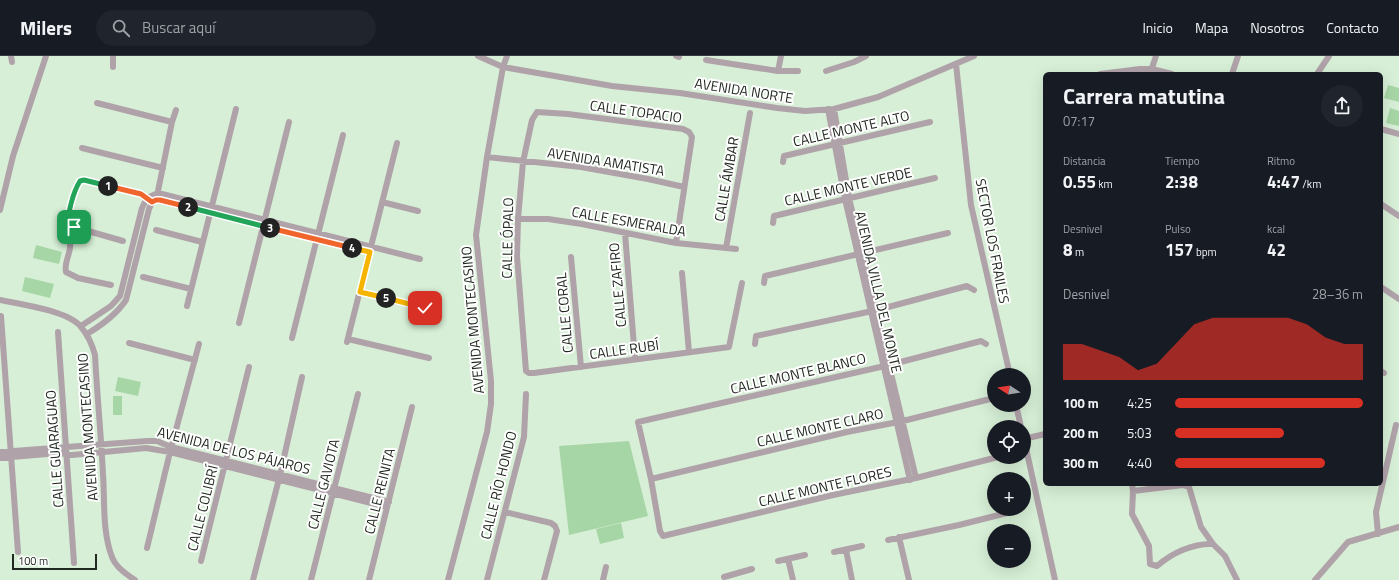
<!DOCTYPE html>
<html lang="es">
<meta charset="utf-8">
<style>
:root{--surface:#171b24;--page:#20242c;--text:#f1f3f6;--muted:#9ea1a6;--line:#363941;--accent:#d93025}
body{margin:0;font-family:"Titillium Web",sans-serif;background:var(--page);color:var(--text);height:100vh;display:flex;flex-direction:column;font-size:15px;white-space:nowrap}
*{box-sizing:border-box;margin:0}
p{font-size:13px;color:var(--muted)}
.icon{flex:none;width:22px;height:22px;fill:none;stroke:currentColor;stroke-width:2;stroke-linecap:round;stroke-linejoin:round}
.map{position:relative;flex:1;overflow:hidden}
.panel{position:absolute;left:1043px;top:16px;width:340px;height:414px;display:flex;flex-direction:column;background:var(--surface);border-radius:6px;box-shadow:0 4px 16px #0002}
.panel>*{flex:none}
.needle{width:26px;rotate:282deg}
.controls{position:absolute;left:987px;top:312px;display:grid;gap:8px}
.controls a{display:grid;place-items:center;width:44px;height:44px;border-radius:50%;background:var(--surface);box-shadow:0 4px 16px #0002;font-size:20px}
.scale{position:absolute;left:12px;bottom:10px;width:85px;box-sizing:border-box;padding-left:4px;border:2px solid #20291f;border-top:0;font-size:11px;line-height:14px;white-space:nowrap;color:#20291f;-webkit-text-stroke:3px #fff;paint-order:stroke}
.pin{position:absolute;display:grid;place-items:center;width:34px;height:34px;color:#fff;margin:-17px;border-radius:8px;box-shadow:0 2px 6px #0006}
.km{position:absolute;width:20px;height:20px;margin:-10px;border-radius:50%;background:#222;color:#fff;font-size:11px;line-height:20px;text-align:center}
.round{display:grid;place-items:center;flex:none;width:42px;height:42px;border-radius:21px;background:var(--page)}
.overview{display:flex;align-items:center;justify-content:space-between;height:68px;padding:0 20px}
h1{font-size:22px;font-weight:700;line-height:30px}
.stats{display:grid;grid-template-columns:repeat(3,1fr);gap:6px;height:68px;padding:4px 20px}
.stats div{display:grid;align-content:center}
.stats b{font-size:17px;font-weight:700}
.stats small{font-size:11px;font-weight:400}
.stats p{font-size:11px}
.chart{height:112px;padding:8px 20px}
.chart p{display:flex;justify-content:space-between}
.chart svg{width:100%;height:72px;margin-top:4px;fill:var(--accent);opacity:.7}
ul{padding:0 20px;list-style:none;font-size:13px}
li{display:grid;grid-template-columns:64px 48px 1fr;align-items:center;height:30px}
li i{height:10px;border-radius:5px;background:var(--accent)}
header{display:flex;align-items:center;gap:24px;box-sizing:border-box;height:56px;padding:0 20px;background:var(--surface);border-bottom:1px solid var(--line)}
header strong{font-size:19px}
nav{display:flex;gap:22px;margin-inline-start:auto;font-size:14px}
.search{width:280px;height:36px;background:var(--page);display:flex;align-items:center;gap:10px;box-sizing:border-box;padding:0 14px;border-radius:22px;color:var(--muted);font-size:15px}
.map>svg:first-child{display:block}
.green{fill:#a7d6a6}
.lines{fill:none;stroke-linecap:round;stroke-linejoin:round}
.minor{stroke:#b0a2a9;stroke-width:6}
.split-1-casing{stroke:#fff;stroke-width:8}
.split-2-casing{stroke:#fff;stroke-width:8}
.split-3-casing{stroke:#fff;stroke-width:8}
.split-4-casing{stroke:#fff;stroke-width:8}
.split-5-casing{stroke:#fff;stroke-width:8}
.split-6-casing{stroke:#fff;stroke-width:8}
.split-1{stroke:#22a559;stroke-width:5}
.split-2{stroke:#f0652b;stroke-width:5}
.split-3{stroke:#22a559;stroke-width:5}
.split-4{stroke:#f0652b;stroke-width:5}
.split-5{stroke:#f5b400;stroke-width:5}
.split-6{stroke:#f5b400;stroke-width:5}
.labels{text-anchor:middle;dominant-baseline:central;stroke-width:4;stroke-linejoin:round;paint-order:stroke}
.street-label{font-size:14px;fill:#20291f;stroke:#fff}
</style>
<header>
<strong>Milers</strong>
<div class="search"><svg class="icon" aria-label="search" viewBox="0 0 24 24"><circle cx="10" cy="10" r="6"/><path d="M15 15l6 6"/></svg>Buscar aquí</div>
<nav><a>Inicio</a><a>Mapa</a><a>Nosotros</a><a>Contacto</a></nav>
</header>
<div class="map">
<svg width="1399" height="524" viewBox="0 0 1399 524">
<rect width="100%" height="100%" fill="#d7efd6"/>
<path class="green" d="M 1388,29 L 1399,32 L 1399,46 L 1384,42 Z
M 1390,52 L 1399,55 L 1399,70 L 1386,67 Z
M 36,189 L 62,196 L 59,208 L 33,202 Z
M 25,221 L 54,228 L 50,242 L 22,235 Z
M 118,321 L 141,326 L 138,340 L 115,335 Z
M 113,340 L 122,340 L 122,359 L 113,359 Z
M 629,385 L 648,460 L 569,479 L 559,390 Z
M 621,467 L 624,482 L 600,488 L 596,473 Z"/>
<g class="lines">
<path class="minor" d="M 11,0 L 12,6
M 113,0 L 113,11
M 478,0 L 503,11 L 612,30 L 680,37 L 777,52 L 805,55 L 834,53 L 878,41 L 974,0
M 676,0 L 679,1
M 706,4 L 778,15 L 798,15
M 956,8 L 971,149 L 1010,319
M 778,15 L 781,0
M 826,15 L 854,6 L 866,0
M 1100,18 L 1140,13 L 1152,13 L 1172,18
M 1150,18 L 1156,0
M 1232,18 L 1238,0
M 1317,18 L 1329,0
M 97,47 L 172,66
M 828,53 L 845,143 L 910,424
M 834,53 L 849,142 L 916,422
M 1381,73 L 1399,78
M 82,92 L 163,112
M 487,101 L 581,111 L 648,123 L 684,131
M 783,106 L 784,100 L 930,66
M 157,140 L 172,66 L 176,54
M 382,146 L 418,155
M 1381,148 L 1399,160
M 0,154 L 13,100 L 46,0
M 518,163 L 548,163 L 582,168 L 676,187 L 736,193
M 773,167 L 774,160 L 935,122
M 68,172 L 74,171 L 123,185
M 156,174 L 202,186
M 625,177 L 635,303
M 676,187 L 692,81 L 689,76 L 683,73 L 568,58 L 537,56 L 532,64 L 523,106 L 518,163 L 517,200 L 526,315 L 529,317 L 534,317 L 729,291 L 742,227
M 726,192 L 750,57
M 571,201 L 581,311
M 682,217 L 689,296
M 143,221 L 191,233
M 764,227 L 765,220 L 948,177
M 111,229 L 78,222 L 66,216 C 64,208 69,200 70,192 C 71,183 68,175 68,167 C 67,156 74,134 80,125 L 84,124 L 141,138 L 149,144
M 1381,231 L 1399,243
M 360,236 L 425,252
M 0,244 C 20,248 69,255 81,271 C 88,279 92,288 95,299 C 97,338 101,378 103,418 C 105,445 102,475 112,501 C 115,510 127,519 135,524
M 187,250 L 236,53
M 1,260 L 18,496
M 239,267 L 289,66
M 81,270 L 111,250 L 120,240 L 142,152 L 147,142 L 158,137 L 420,203
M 58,276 L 74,507
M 87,278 C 102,269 116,259 126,244 L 149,153 L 152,146 L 156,144 L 370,196
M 292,282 L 343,79
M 348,283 L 429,302
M 347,286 L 397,87
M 129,287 L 195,304
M 755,288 L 756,280 L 877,254 L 967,230 L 974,234
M 986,288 L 981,285 L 889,309 L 638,366 L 651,423 L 660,475 L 663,480 L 833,439 L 916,422 L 998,401
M 1381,315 L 1384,317
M 1016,349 L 1021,371
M 1024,383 L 1055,524
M 1024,383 L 1045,378
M 0,396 L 147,385 L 157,385 L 171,391 L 389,446
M 1010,401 L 1011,402
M 0,402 L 59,397 L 72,399 L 146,392 L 170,396 L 387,451
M 651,423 L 847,376 L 903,365 L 994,342
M 1132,428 L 1133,435 L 1132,458 L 1149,490 L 1150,508 L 1157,510 C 1172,497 1193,487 1213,488
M 1133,435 L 1183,429 L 1189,431 L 1201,471 L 1213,488 L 1225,500 L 1237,524
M 505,456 L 551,467 L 555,470 L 557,475 L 544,524
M 1378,478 L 1376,456 L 1396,369
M 899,481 L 909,524
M 888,484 L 959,469 L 1015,455
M 147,492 L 170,396 L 199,288
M 846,494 L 852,524
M 834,496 L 862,490
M 788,503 L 793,524
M 201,505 L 249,311
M 778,505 L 805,499
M 724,521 L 752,513
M 253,524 L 280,419 L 302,321
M 311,524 L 358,338
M 369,524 L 412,351
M 448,524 L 487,376 L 491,348 L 491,325 L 476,179 L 487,101 L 503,11 L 507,0
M 487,524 L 524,381 L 526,338
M 603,524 L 606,511
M 1315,524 L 1348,486 L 1399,471"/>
</g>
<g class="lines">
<g class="split-1-casing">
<path id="split-1" d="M 74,171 L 68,172 C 67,159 73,136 80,125 L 84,124 L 108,130"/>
</g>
<g class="split-2-casing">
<path id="split-2" d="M 108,130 L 141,138 L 152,146 L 156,144 L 160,144 L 188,151"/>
</g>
<g class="split-3-casing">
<path id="split-3" d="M 188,151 L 270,172"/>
</g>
<g class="split-4-casing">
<path id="split-4" d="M 270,172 L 352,192"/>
</g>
<g class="split-5-casing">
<path id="split-5" d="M 352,192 L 370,196 L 360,236 L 386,242"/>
</g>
<g class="split-6-casing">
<path id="split-6" d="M 386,242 L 425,252"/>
</g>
<use href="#split-1" class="split-1"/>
<use href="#split-2" class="split-2"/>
<use href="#split-3" class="split-3"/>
<use href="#split-4" class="split-4"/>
<use href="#split-5" class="split-5"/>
<use href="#split-6" class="split-6"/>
</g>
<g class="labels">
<g class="street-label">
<text transform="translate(744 34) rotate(9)">AVENIDA NORTE</text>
<text transform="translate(636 55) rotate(8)">CALLE TOPACIO</text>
<text transform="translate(851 72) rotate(-13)">CALLE MONTE ALTO</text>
<text transform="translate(606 105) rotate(9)">AVENIDA AMATISTA</text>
<text transform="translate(726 123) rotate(-80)">CALLE ÁMBAR</text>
<text transform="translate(848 130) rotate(-13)">CALLE MONTE VERDE</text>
<text transform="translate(629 165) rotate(10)">CALLE ESMERALDA</text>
<text transform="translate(507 182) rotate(-89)">CALLE ÓPALO</text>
<text transform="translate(993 185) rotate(79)">SECTOR LOS FRAILES</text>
<text transform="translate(617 229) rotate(-95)">CALLE ZAFIRO</text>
<text transform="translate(879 236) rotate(77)">AVENIDA VILLA DEL MONTE</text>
<text transform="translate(564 257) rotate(-95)">CALLE CORAL</text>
<text transform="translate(472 264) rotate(-95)">AVENIDA MONTECASINO</text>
<text transform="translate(624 293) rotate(-8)">CALLE RUBÍ</text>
<text transform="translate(798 317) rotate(-13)">CALLE MONTE BLANCO</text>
<text transform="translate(87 371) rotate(-94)">AVENIDA MONTECASINO</text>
<text transform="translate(820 371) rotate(-13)">CALLE MONTE CLARO</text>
<text transform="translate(54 393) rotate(-94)">CALLE GUARAGUAO</text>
<text transform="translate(234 394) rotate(14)">AVENIDA DE LOS PÁJAROS</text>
<text transform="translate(323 428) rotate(-76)">CALLE GAVIOTA</text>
<text transform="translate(498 429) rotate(-76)">CALLE RÍO HONDO</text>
<text transform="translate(825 430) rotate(-13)">CALLE MONTE FLORES</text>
<text transform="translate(379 435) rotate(-76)">CALLE REINITA</text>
<text transform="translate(202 452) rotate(-76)">CALLE COLIBRÍ</text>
</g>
</g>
</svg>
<div class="controls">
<a><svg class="needle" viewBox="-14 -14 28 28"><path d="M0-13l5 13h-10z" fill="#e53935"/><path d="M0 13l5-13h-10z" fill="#9ea1a6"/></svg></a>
<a><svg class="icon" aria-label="locate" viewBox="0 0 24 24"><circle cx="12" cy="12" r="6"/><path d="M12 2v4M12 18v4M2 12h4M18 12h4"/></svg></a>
<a>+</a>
<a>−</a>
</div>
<div class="scale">100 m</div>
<div class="pin" style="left:74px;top:171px;background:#1e9e55"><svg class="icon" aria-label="arrive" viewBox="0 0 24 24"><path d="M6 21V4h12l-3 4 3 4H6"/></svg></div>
<div class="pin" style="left:425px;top:252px;background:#d93025"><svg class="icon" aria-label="check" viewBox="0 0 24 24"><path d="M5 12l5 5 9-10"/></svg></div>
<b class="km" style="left:108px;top:130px">1</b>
<b class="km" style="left:188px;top:151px">2</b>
<b class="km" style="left:270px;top:172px">3</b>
<b class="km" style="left:352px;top:192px">4</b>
<b class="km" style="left:386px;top:242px">5</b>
<section class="panel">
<div class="overview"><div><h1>Carrera matutina</h1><p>07:17</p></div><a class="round"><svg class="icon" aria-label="share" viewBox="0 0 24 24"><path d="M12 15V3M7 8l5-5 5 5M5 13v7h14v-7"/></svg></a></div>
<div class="stats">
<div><p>Distancia</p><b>0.55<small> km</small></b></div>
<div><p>Tiempo</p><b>2:38</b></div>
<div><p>Ritmo</p><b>4:47<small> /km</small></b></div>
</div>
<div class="stats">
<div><p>Desnivel</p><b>8<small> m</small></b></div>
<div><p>Pulso</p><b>157<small> bpm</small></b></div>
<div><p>kcal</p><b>42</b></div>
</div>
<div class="chart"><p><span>Desnivel</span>28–36 m</p>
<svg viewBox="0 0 160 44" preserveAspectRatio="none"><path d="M0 44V22L10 22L20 26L30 30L40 38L50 34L60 22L70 10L80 6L90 6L100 6L110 6L120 6L130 10L140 18L150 22L160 22V44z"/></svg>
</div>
<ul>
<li><b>100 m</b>4:25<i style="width:100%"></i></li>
<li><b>200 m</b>5:03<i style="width:58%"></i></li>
<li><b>300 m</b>4:40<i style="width:80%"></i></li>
</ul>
</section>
</div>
